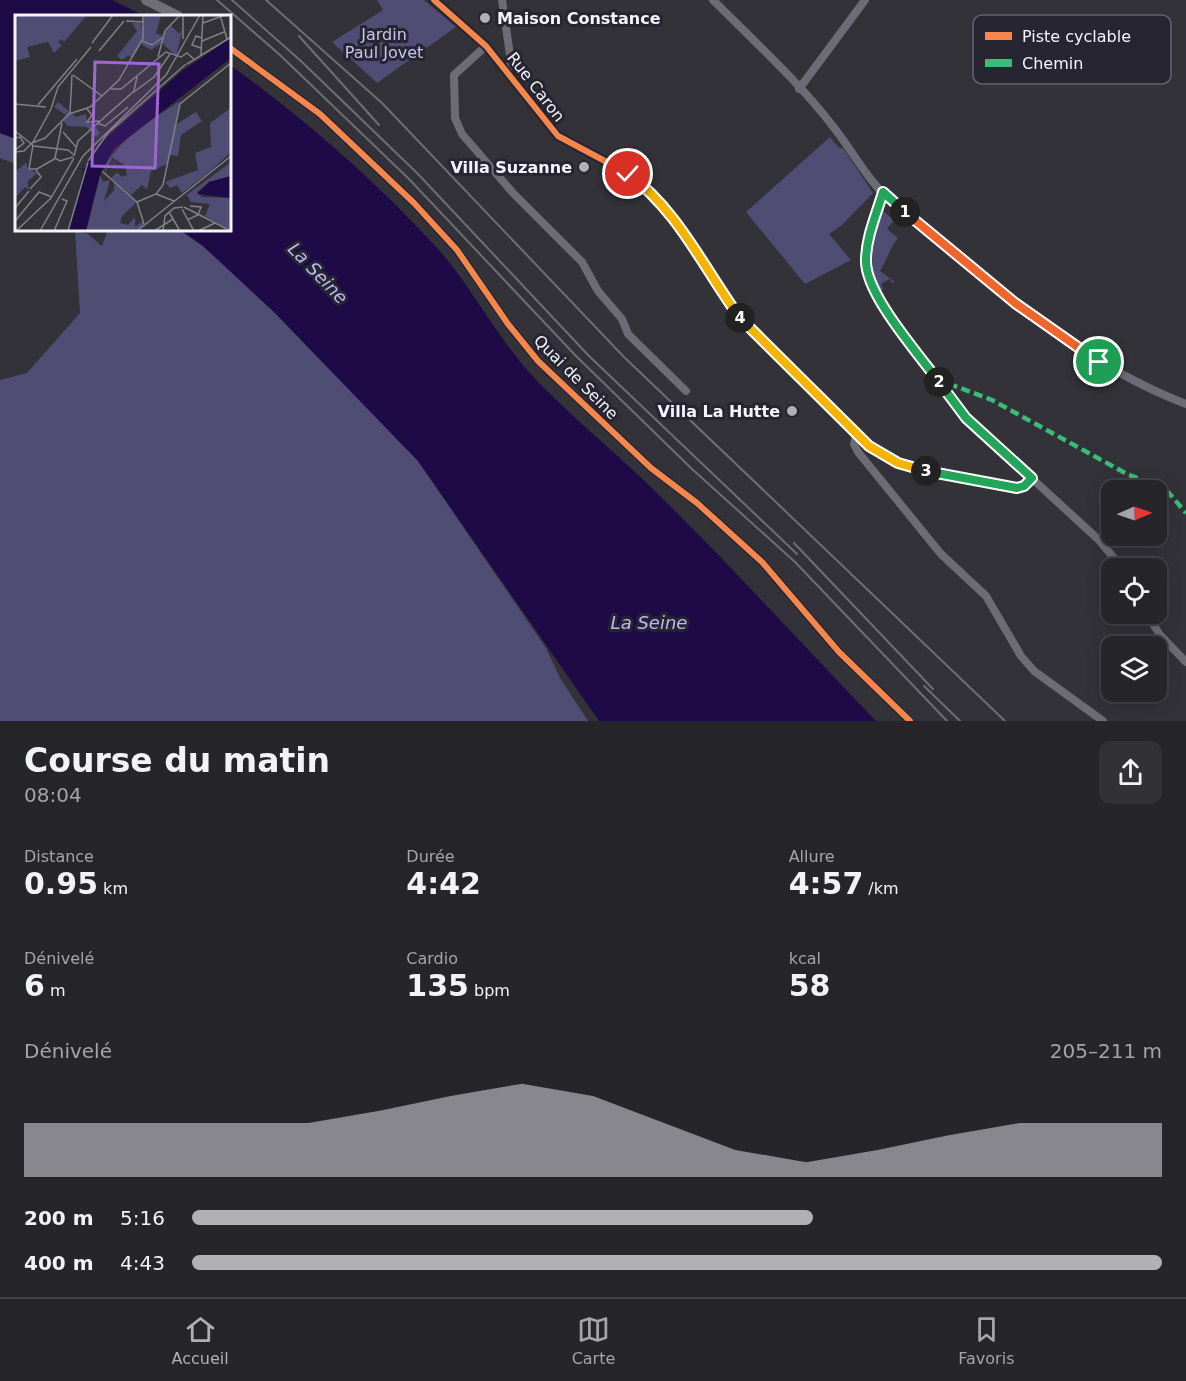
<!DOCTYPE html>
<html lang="fr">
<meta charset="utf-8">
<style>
:root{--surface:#26262a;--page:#323236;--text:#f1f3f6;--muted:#a4a5a8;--line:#424347;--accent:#b0b0b7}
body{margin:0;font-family:"DejaVu Sans",sans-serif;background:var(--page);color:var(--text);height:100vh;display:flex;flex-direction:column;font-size:22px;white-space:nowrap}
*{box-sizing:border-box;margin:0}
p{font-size:20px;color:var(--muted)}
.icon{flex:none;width:33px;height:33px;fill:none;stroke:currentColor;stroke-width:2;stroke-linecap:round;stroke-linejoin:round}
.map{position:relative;height:721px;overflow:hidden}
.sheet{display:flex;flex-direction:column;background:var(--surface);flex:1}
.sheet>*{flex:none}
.needle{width:39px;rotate:88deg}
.buttons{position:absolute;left:1101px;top:480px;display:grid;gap:12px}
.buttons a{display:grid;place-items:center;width:66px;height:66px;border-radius:12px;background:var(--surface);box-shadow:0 3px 15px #0003,0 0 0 2px var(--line);font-size:30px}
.pin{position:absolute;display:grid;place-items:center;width:51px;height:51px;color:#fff;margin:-26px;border:3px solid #fff;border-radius:50%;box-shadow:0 2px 6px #0007}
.km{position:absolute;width:30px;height:30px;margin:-15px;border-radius:50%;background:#222;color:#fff;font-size:16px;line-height:30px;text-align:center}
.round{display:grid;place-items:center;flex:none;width:63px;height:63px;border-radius:12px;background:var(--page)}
.headline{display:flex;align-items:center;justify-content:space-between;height:102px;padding:0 24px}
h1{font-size:33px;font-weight:700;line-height:45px}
.figures{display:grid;grid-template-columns:repeat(3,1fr);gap:9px;height:102px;padding:6px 24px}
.figures div{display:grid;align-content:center}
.figures b{font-size:30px;font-weight:700}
.figures small{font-size:16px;font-weight:400}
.figures p{font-size:16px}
.chart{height:168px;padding:12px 24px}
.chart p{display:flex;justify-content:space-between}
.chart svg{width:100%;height:108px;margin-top:6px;fill:var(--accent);opacity:.7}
ul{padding:0 24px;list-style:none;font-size:20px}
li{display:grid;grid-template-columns:96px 72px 1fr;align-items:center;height:45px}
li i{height:15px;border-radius:8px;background:var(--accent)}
.tabs{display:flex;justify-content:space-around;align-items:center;height:84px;border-top:2px solid var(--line);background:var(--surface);font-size:16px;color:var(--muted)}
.tabs a{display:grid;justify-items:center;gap:3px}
.tabs .current{color:var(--accent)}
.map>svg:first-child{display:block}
.green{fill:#504d74}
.water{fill:#1d0a47}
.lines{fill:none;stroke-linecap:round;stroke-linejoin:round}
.minor{stroke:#6d6c76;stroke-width:8}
.secondary{stroke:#6f6e79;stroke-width:10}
.rail{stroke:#6f6e77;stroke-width:2}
.quiet{stroke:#3abd76;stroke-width:4.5;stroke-dasharray:9 4.5;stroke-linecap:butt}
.cycleway-casing{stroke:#262531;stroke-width:10}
.cycleway{stroke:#f5874c;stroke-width:6}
.split-1-casing{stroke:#fff;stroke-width:12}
.split-2-casing{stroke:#fff;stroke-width:12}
.split-3-casing{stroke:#fff;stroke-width:12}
.split-4-casing{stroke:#fff;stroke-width:12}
.split-5-casing{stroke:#fff;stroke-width:12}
.split-1{stroke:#f0652b;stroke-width:8}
.split-2{stroke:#22a559;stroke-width:8}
.split-3{stroke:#22a559;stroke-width:8}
.split-4{stroke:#f5b400;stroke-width:8}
.split-5{stroke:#f5b400;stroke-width:8}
.poi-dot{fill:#b0b0b7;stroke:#262531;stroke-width:2}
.labels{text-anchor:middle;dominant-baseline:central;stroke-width:6;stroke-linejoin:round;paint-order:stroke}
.poi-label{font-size:16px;font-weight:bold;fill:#f4f4fc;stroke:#262531;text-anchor:end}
.park-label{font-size:16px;fill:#c8c6ef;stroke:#262531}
.street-label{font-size:16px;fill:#f4f4fc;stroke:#262531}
.water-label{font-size:18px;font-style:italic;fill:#bcb8f4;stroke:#262531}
.inset-road{fill:none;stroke:#808086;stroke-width:1.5}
.view{fill:#9f68d1;fill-opacity:0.15;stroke:#9f68d1;stroke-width:3}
.inset-edge{fill:none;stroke:#f4f4fc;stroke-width:3}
.key{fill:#262531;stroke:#64636e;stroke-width:1.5}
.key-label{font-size:16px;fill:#f4f4fc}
</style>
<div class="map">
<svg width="1186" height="721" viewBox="0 0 1186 721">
<rect width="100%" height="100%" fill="#323238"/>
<path class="green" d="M 377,0 L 424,0 L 456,27 L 377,83 L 332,42 L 383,10 Z
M 0,133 L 16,139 L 16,164 L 0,158 Z
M 830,137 L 839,148 L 843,148 L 873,193 L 842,225 L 829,234 L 851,260 L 805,284 L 746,212 Z
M 883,211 L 894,220 L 887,229 L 898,238 C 889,249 888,258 880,271 L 895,282 L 893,283 L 889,279 L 881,284 L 883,289 L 880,292 C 867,264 872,239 883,211 Z
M 108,230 L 180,230 L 203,246 L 274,312 L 418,461 L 546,648 L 560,678 L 588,721 L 0,721 L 0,380 L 27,373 L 80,313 L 75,231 L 88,234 L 102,246 Z"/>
<path class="water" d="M 0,0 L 112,0 L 145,16 L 16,16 L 16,139 L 0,133 Z
M 230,65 C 305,119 375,180 438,249 C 475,291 499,342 538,382 C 579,424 626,461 667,503 C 739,574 806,649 876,721 L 599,721 L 418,461 L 274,312 L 203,246 L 180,230 L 230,230 Z"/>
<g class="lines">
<path class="minor" d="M 434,0 L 486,46 L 558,136 L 618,168 L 649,192 L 694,247 L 740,318 L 869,446 C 911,476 968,479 1017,488 L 1024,486 L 1032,478
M 502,0 L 511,62 L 507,71
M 713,0 C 754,41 800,83 835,129 C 850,148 862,170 878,188 C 895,207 918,222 937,238 C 1013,303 1092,368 1186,404
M 486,46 L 454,75 L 455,118 L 462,134 L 513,193 L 582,262 L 598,291 L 622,319 L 628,334 L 686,391
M 799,89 L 865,0
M 883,192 L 866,256 L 867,273 L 881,302 L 966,418 L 1099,540 L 1122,568
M 857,434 L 854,444 L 858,452 L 941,554 L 986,596 L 1021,656 L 1034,671 L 1103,721
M 1147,614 L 1160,635 L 1186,662"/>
<path class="secondary" d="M 146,0 L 178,16
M 230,48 L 320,114 L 414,203 L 457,250 L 508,324 L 538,361 L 651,468 L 697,503 L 762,562 L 839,652 L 910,721"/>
<path class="rail" d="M 217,0 L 280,55 L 409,179 L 576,356 L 692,469 L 795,562 L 947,721
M 232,0 L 302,62 L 418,174 L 589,356 L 797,554
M 266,0 L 382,103 L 624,357 L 1005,721
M 299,36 L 379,125
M 794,543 L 933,689
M 924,686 L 960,721"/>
<path class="quiet" d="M 936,379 L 992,400 L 1127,474 L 1155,485 L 1169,493 L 1186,513"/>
<g class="cycleway-casing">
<path id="cycleway" d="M 434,0 L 486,46 L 558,136 L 618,168 L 649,192 L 694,247 L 740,318 L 869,446 C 911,476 968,479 1017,488 L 1024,486 L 1032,478
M 230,48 L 320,114 L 414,203 L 457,250 L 508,324 L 538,361 L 651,468 L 697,503 L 762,562 L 839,652 L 910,721"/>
</g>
<use href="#cycleway" class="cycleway"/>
</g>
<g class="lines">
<g class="split-1-casing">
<path id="split-1" d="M 905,212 L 1015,303 L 1099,362"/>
</g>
<g class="split-2-casing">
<path id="split-2" d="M 905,212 L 883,192 C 877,213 866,237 866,260 C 865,294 918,353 939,382"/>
</g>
<g class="split-3-casing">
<path id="split-3" d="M 926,471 L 1017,488 L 1024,486 L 1032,478 L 966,418 L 939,382"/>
</g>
<g class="split-4-casing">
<path id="split-4" d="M 740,318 L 869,446 L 898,463 L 926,471"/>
</g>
<g class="split-5-casing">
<path id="split-5" d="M 628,174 C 677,209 705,270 740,318"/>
</g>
<use href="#split-1" class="split-1"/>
<use href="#split-2" class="split-2"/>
<use href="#split-3" class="split-3"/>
<use href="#split-4" class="split-4"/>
<use href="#split-5" class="split-5"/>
</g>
<g class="poi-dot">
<circle cx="485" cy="18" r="6"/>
<circle cx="584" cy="167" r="6"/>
<circle cx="792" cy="411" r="6"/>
</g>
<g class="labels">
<g class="poi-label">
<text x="497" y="18" text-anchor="start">Maison Constance</text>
<text x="572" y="167">Villa Suzanne</text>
<text x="780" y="411">Villa La Hutte</text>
</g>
<g class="park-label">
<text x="384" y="34">Jardin<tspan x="384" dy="18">Paul Jovet</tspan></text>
</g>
<g class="street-label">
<text transform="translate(536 87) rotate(52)">Rue Caron</text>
<text transform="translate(576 377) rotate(45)">Quai de Seine</text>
</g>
<g class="water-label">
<text transform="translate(318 273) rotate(46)">La Seine</text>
<text x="649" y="622">La Seine</text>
</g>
</g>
<g transform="translate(15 15)">
<rect width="216" height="216" fill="#323238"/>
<path d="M 0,0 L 72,0 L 49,27 L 46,24 L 43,27 L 47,30 L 39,38 L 33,27 L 12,32 L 15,42 L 0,46 ZM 129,0 L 146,0 L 141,18 L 147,21 L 156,11 L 165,19 L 169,9 L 161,41 L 147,28 L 136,35 L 126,29 L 128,25 L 117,44 L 114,40 L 107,45 L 102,41 L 122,16 L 117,8 L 125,8 L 128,13 ZM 165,86 L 152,149 L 136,156 L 132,174 L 127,170 L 116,180 L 96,163 L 102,157 L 107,162 L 112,160 L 110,150 L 97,142 L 90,157 L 90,148 L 119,116 ZM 43,87 L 61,102 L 71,99 L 72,108 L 77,108 L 85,118 L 81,122 L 72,112 L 52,111 L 48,105 L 51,100 L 39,92 ZM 216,93 L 216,137 L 195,156 L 216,140 L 167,178 L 162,170 L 155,173 L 150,167 L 183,155 L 180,138 L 196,132 L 195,108 ZM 181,97 L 187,106 L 166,120 L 163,141 L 154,140 L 160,110 ZM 12,147 L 12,153 L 22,158 L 12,167 L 14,175 L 10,172 L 1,182 L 0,157 ZM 216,147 L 216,161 L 194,167 L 182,177 L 187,182 L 216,183 L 216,215 L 190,201 L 195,189 L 176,187 L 172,180 L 162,187 ZM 85,160 L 88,167 L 95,165 L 89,186 L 99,175 L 99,166 L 122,187 L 107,201 L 105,208 L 113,210 L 120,202 L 120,212 L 128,206 L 129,210 L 121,216 L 71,216 Z" fill="#504d74"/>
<path d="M 216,23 L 216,43 L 99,134 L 85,160 L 71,216 L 54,216 L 69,155 L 62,153 L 69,154 L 85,128 L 167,56 ZM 216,161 L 216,183 L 182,179 L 194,167 Z" fill="#1d0a47"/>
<path class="inset-road" d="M 168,0 L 168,24M 205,0 L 212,24M 111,6 L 129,7M 188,8 L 210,0M 127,26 L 137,30 L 147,23M 187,26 L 209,17M 77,28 L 98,0M 186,33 L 177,30 L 181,21 L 187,23M 84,36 L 109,6M 186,40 L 188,0M 143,42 L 150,16 L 165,0M 172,49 L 216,22M 58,60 L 87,81M 96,74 L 106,74 L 151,37 L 166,42 L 172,38 L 180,45M 119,77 L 139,62 L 155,39M 0,89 L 31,92M 23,90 L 62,44M 72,94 L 77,100 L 72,107 L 84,106M 55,98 L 57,60M 47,108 L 40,143 L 45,146 L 58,142M 82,108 L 90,111 L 113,92M 0,116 L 19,131 L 53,135 L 59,140M 48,117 L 61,132M 0,123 L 5,122 L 9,128 L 0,135M 17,128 L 30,123 L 54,99 L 75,92 L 104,65 L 128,23 L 128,0M 18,130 L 14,154 L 22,154 L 41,143M 0,137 L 9,136 L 18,127 L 36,94 L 43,72 L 76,32M 59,141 L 63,126 L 119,76 L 122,62M 73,146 L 93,118 L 171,49M 87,156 L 122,187M 15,174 L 26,162 L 21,155M 141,179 L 159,186M 122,187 L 141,179 L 148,170 L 165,89 L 216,48M 122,187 L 129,209M 169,192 L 216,216M 0,193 L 14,176M 167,194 L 179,216M 154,197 L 165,216M 1,205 L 24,177 L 37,182M 172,205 L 183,200 L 186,192 L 175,191M 1,216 L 36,183 L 59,143M 25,216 L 68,141 L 151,60 L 185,0M 39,216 L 52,186 L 47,184M 53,216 L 73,147M 122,216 L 216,141M 139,216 L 158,204M 148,216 L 150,201 L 159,193 L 168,192M 183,216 L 200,208"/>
<path class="view" d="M 80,47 L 144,49 L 140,153 L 77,151 Z"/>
<rect width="216" height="216" class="inset-edge"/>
</g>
<rect x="973" y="15" width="198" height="69" rx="9" class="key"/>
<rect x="985" y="32" width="27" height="8" fill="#f5874c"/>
<rect x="985" y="59" width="27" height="8" fill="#3abd76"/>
<g class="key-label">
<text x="1022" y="42">Piste cyclable</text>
<text x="1022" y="69">Chemin</text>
</g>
</svg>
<div class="buttons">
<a><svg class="needle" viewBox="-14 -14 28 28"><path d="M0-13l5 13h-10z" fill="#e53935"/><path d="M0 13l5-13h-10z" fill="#a4a5a8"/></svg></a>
<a><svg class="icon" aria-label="locate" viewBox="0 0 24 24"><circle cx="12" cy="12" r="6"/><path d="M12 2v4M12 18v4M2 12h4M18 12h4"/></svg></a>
<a><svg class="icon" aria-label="layers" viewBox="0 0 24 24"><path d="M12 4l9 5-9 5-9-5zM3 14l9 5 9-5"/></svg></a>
</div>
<div class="pin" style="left:1099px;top:362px;background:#1e9e55"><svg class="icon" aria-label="arrive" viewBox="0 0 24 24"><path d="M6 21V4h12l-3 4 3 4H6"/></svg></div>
<div class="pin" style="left:628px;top:174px;background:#d93025"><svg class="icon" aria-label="check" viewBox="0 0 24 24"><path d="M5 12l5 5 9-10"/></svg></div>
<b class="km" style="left:905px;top:212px">1</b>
<b class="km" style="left:939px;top:382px">2</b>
<b class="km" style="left:926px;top:471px">3</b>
<b class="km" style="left:740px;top:318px">4</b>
</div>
<section class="sheet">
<div class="headline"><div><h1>Course du matin</h1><p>08:04</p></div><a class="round"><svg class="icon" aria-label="share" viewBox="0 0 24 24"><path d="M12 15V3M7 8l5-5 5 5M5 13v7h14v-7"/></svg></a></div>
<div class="figures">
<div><p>Distance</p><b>0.95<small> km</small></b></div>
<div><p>Durée</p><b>4:42</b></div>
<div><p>Allure</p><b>4:57<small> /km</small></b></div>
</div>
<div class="figures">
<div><p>Dénivelé</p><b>6<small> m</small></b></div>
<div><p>Cardio</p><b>135<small> bpm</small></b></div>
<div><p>kcal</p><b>58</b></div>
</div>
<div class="chart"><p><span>Dénivelé</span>205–211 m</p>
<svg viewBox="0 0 160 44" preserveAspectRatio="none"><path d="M0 44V22L10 22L20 22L30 22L40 22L50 17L60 11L70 6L80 11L90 22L100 33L110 38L120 33L130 27L140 22L150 22L160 22V44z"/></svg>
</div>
<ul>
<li><b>200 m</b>5:16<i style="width:64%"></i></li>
<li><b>400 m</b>4:43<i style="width:100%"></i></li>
</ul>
</section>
<nav class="tabs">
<a class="current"><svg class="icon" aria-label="home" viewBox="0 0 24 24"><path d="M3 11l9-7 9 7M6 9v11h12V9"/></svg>Accueil</a>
<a><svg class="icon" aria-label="map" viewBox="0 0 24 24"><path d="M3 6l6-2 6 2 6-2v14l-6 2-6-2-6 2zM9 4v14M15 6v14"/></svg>Carte</a>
<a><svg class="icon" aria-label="saved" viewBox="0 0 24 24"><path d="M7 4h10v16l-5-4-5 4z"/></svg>Favoris</a>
</nav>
